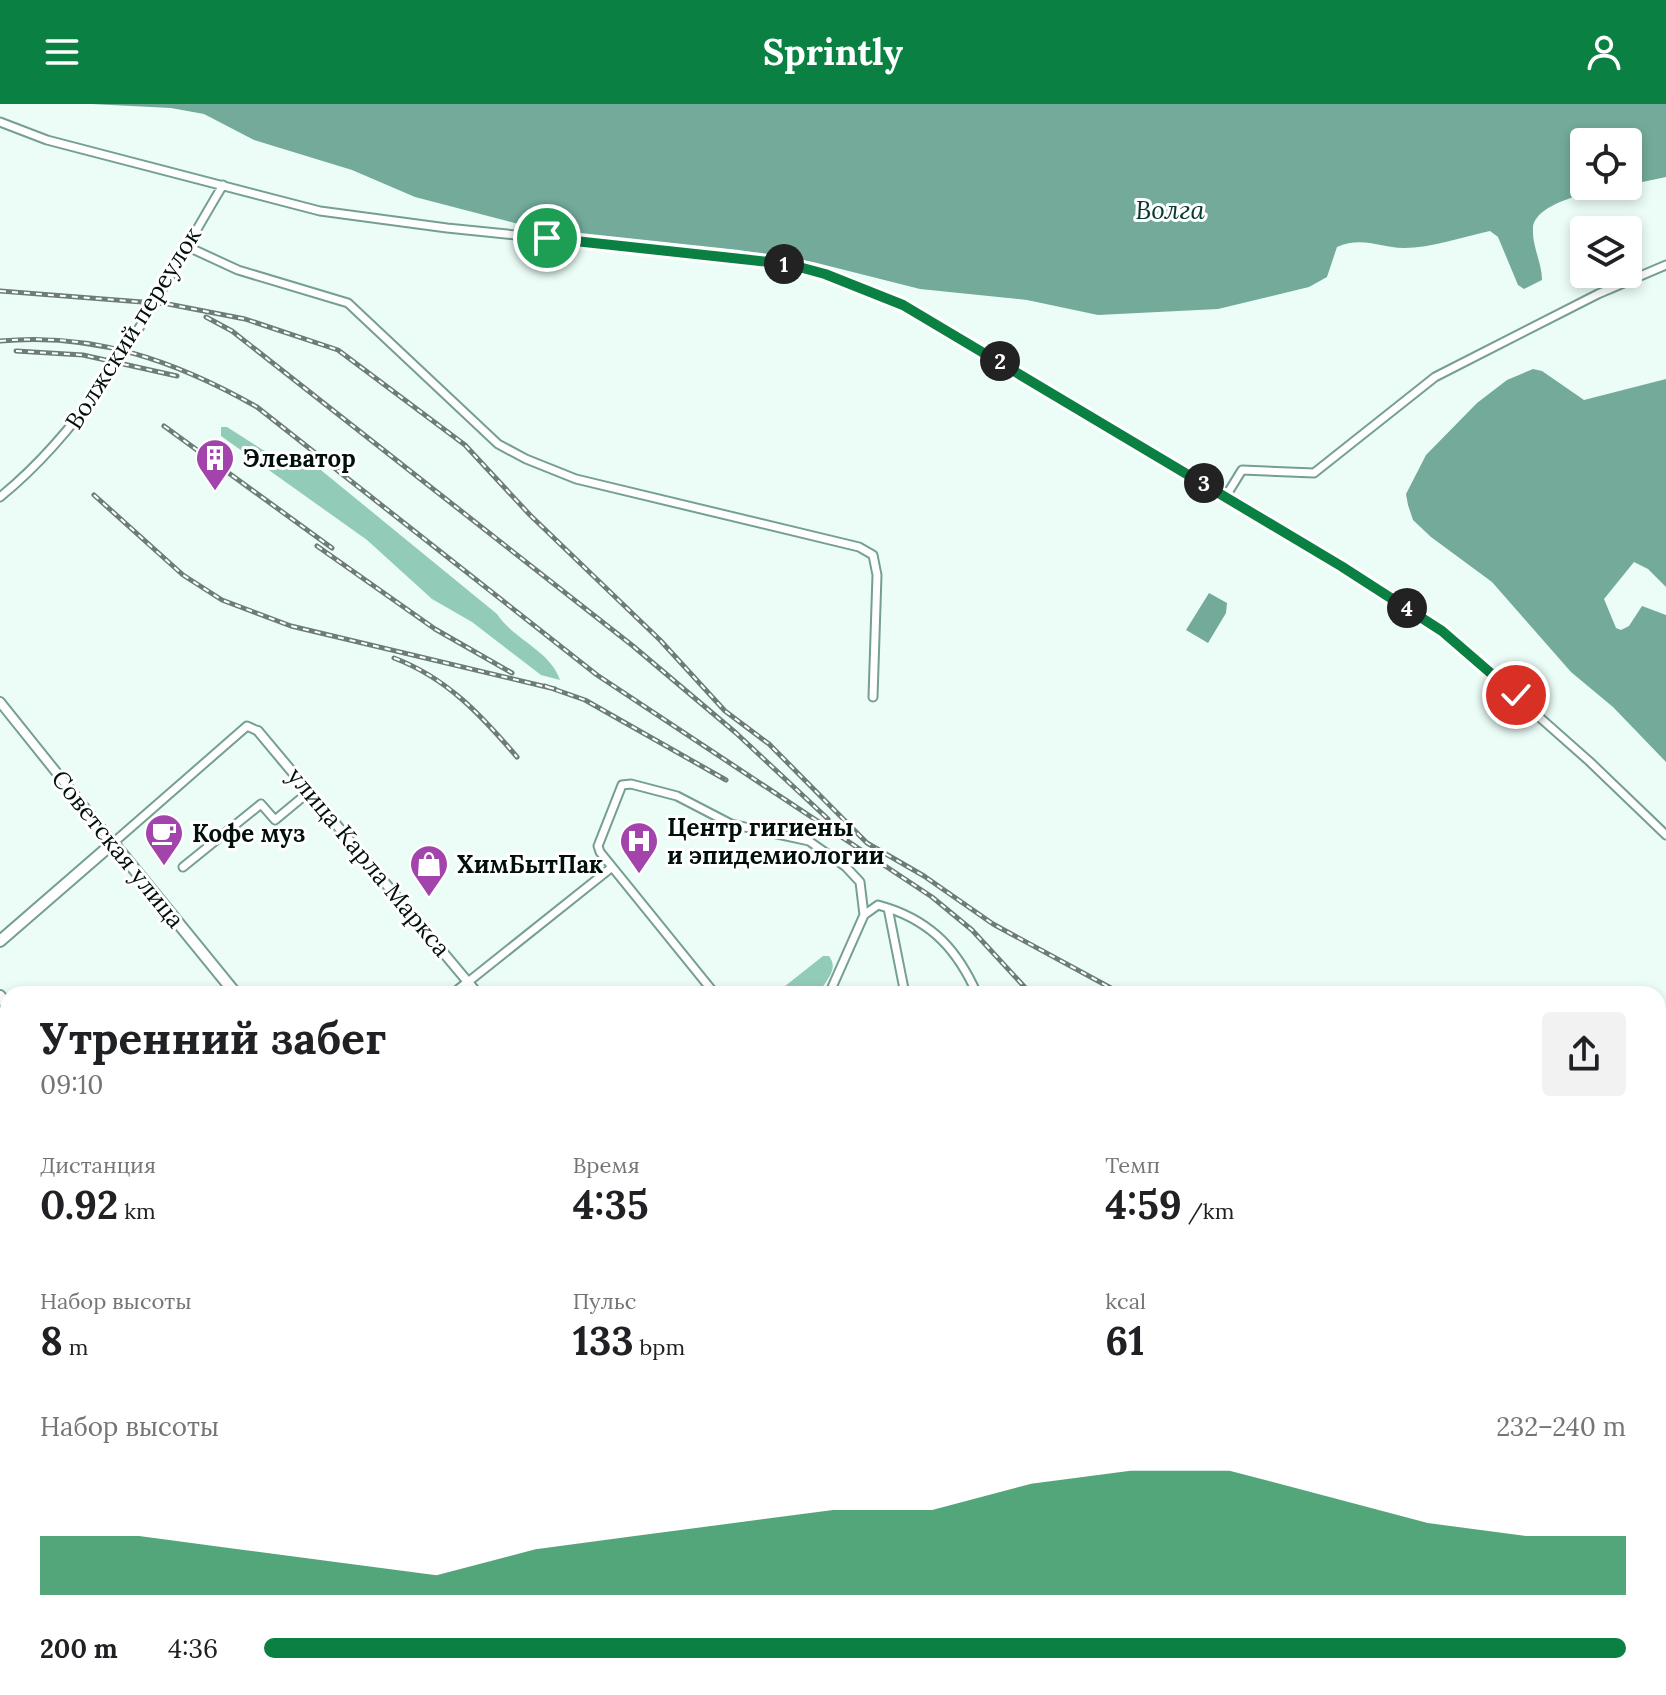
<!DOCTYPE html>
<html lang="ru">
<meta charset="utf-8">
<style>
:root{--surface:#fff;--page:#f2f2f2;--text:#202124;--muted:#757577;--accent:#0b8043}
body{margin:0;font-family:Lora,serif;background:var(--page);color:var(--text);height:100vh;display:flex;flex-direction:column;font-size:30px;white-space:nowrap}
*{box-sizing:border-box;margin:0}
p{font-size:26px;color:var(--muted)}
.icon{flex:none;width:44px;height:44px;fill:none;stroke:currentColor;stroke-width:2;stroke-linecap:round;stroke-linejoin:round}
.map{position:relative;flex:1;overflow:hidden}
.panel{position:absolute;left:0px;top:882px;width:1666px;height:710px;display:flex;flex-direction:column;background:var(--surface);border-radius:24px 24px 0 0;box-shadow:0 4px 12px #0003}
.panel>*{flex:none}
.fabs{position:absolute;left:1570px;top:24px;display:grid;gap:16px}
.fabs a{display:grid;place-items:center;width:72px;height:72px;border-radius:8px;background:var(--surface);box-shadow:0 4px 12px #0003;font-size:40px}
.pin{position:absolute;display:grid;place-items:center;width:68px;height:68px;color:#fff;margin:-34px;border:4px solid #fff;border-radius:50%;box-shadow:0 2px 8px #0007}
.km{position:absolute;width:40px;height:40px;margin:-20px;border-radius:50%;background:#222;color:#fff;font-size:22px;line-height:40px;text-align:center}
.round{display:grid;place-items:center;flex:none;width:84px;height:84px;border-radius:8px;background:var(--page)}
.head{display:flex;align-items:center;justify-content:space-between;height:136px;padding:0 40px}
h1{font-size:44px;font-weight:700;line-height:60px}
.figures{display:grid;grid-template-columns:repeat(3,1fr);gap:12px;height:136px;padding:8px 40px}
.figures div{display:grid;align-content:center}
.figures b{font-size:40px;font-weight:700}
.figures small{font-size:22px;font-weight:400}
.figures p{font-size:22px}
.chart{height:224px;padding:16px 40px}
.chart p{display:flex;justify-content:space-between}
.chart svg{width:100%;height:144px;margin-top:8px;fill:var(--accent);opacity:.7}
ul{padding:0 40px;list-style:none;font-size:26px}
li{display:grid;grid-template-columns:128px 96px 1fr;align-items:center;height:60px}
li i{height:20px;border-radius:10px;background:var(--accent)}
header{display:flex;justify-content:space-between;align-items:center;height:104px;padding:0 40px;background:var(--accent);color:#fff;font-size:36px;font-weight:700}
.map>svg:first-child{display:block}
.green{fill:#a7d8c8}
.forest{fill:#93cbb9}
.water{fill:#73aa99}
.lines{fill:none;stroke-linecap:round;stroke-linejoin:round}
.minor-casing{stroke:#759f91;stroke-width:11}
.tertiary-casing{stroke:#759f91;stroke-width:12}
.secondary-casing{stroke:#759f91;stroke-width:13}
.primary-casing{stroke:#759f91;stroke-width:14}
.minor{stroke:#fff;stroke-width:7}
.tertiary{stroke:#fff;stroke-width:8}
.secondary{stroke:#fff;stroke-width:9}
.primary{stroke:#fff;stroke-width:10}
.rail-casing{stroke:#6c7c77;stroke-width:5}
.rail{stroke:#fff;stroke-width:2;stroke-dasharray:6;stroke-linecap:butt}
.route-casing{stroke:#fff;stroke-width:16}
.route{stroke:#0b8043;stroke-width:10}
.labels{text-anchor:middle;dominant-baseline:central;stroke-width:6;stroke-linejoin:round;paint-order:stroke}
.street-label{font-size:24px;fill:#02100c;stroke:#fff}
.poi-label{font-size:24px;font-weight:bold;fill:#02100c;stroke:#fff;text-anchor:start}
.water-label{font-size:26px;font-style:italic;fill:#063a2e;stroke:#fff}
</style>
<header><svg class="icon" aria-label="menu" viewBox="0 0 24 24"><path d="M4 6h16M4 12h16M4 18h16"/></svg>Sprintly<svg class="icon" aria-label="person" viewBox="0 0 24 24"><circle cx="12" cy="8" r="4"/><path d="M4 21q1-7 8-7t8 7"/></svg></header>
<div class="map">
<svg width="1666" height="1591" viewBox="0 0 1666 1591">
<rect width="100%" height="100%" fill="#ecfdf7"/>
<path class="green" d="M 1374,1584 L 1546,1584 L 1552,1591 L 1380,1591 Z"/>
<path class="forest" d="M 221,323 L 227,323 L 285,360 L 290,358 L 289,350 L 294,347 L 305,353 L 497,510 C 514,536 550,546 560,576 L 541,571 L 472,518 L 432,495 L 367,436 L 221,332 Z
M 823,852 L 829,852 C 840,867 824,877 819,890 L 775,890 Z"/>
<path class="water" d="M 91,0 L 1666,0 L 1666,73 L 1628,81 L 1628,38 L 1584,38 L 1584,82 L 1620,82 C 1598,86 1533,98 1533,125 C 1532,142 1542,159 1542,176 L 1524,185 L 1518,181 L 1498,133 L 1490,127 C 1462,133 1431,144 1404,144 C 1379,143 1361,132 1337,143 L 1327,173 L 1309,183 L 1218,205 L 1098,211 L 1027,196 L 920,185 L 813,158 L 739,146 L 534,124 L 415,93 L 352,66 L 254,36 L 204,10 L 171,4 Z
M 1533,265 L 1542,267 L 1584,296 L 1666,275 L 1666,483 L 1648,465 L 1634,458 L 1604,495 L 1616,524 L 1621,526 L 1629,522 L 1642,502 L 1666,511 L 1666,658 L 1613,603 L 1571,568 L 1492,478 L 1431,433 L 1413,416 L 1408,401 L 1406,390 L 1426,351 L 1477,299 L 1507,276 Z
M 1209,489 L 1227,499 L 1226,509 L 1208,539 L 1186,526 Z"/>
<g class="lines">
<g class="minor-casing">
<path id="minor" d="M 0,18 L 47,36 L 320,107 L 447,124 L 764,156 L 825,170 L 903,201 L 1226,392 L 1442,527 L 1589,657 L 1666,731
M 186,142 L 238,166 L 348,199 L 498,340 L 526,355 L 576,375 L 859,443 L 873,451 L 877,471 L 873,593
M 1226,392 L 1242,366 L 1314,369 L 1435,273 L 1598,190 L 1666,161
M 0,393 C 99,313 158,189 223,81
M 113,739 L 247,622 L 258,627
M 183,763 L 261,700 L 275,716 L 310,687
M 888,804 C 933,819 958,847 977,890
M 468,878 L 611,764
M 715,890 L 600,748 L 598,742 L 622,681 L 631,680 L 677,692 L 731,720 L 809,737 L 846,763 L 860,778 L 864,811
M 829,890 L 864,811 L 878,801 L 888,804 L 905,890
M 0,1186 L 8,1196
M 0,1494 L 8,1503
M 1658,1557 L 1666,1564
M 75,1584 L 81,1591
M 1219,1584 L 1225,1591
M 1353,1584 L 1358,1591
M 131,1591 L 139,1584
M 1174,1591 L 1182,1584"/>
</g>
<g class="tertiary-casing">
<path id="tertiary" d="M 0,598 L 113,739
M 258,627 L 478,890
M 453,890 L 468,878
M 319,1584 L 325,1591
M 956,1584 L 959,1591"/>
</g>
<g class="secondary-casing">
<path id="secondary" d="M 0,1249 L 8,1243
M 656,1591 L 664,1584"/>
</g>
<g class="primary-casing">
<path id="primary" d="M 0,837 L 113,739 L 236,890
M 0,892 L 8,902
M 559,1584 L 564,1591
M 799,1584 L 805,1591"/>
</g>
<use href="#minor" class="minor"/>
<use href="#tertiary" class="tertiary"/>
<use href="#secondary" class="secondary"/>
<use href="#primary" class="primary"/>
<g class="rail-casing">
<path id="rail" d="M 0,187 L 168,200 L 245,215 L 338,246 L 465,341 L 530,411 L 660,536 L 725,607 L 769,640 L 867,739 L 924,772 L 993,820 L 1122,890
M 206,213 L 232,227 L 633,542 L 736,629 L 828,715
M 0,237 C 94,228 176,257 257,303 L 597,571 L 932,793 L 972,826 L 1031,890
M 16,247 L 83,251 L 177,272
M 164,322 L 332,444
M 94,391 L 183,471 L 222,496 L 291,522 L 555,585
M 317,442 L 435,525 L 512,569
M 394,554 C 447,574 481,611 517,653
M 545,582 L 585,596 L 726,676
M 1625,1584 L 1631,1591"/>
</g>
<use href="#rail" class="rail"/>
</g>
<g class="lines">
<g class="route-casing">
<path id="route" d="M 547,134 L 788,160 L 825,170 L 903,201 L 1341,462 L 1442,527 L 1516,591"/>
</g>
<use href="#route" class="route"/>
</g>
<defs>
<g id="building-pin" transform="scale(2)"><path d="M0 17L-7.5 6A9.5 9.5 0 1 1 7.5 6Z" fill="#a344ad" stroke="#fff"/><path d="M-4-6H4V6H1V3H-1V6H-4ZM-2.5-4.3h1.7v1.8h-1.7ZM.8-4.3h1.7v1.8H.8ZM-2.5-1h1.7V.8h-1.7ZM.8-1h1.7V.8H.8Z" fill="#fff"/></g>
<g id="cafe-pin" transform="scale(2)"><path d="M0 17L-7.5 6A9.5 9.5 0 1 1 7.5 6Z" fill="#a344ad" stroke="#fff"/><path d="M-5.5-4.5H6V0H3Q3 3.5 0 3.5H-2.5Q-5.5 3.5-5.5 0ZM3-3.2v2h1.7v-2ZM-6 4.5H4V6H-6Z" fill="#fff"/></g>
<g id="hospital-pin" transform="scale(2)"><path d="M0 17L-7.5 6A9.5 9.5 0 1 1 7.5 6Z" fill="#a344ad" stroke="#fff"/><path d="M-5-5h3v3.5h4V-5h3V5h-3V1.5h-4V5h-3Z" fill="#fff"/></g>
<g id="shop-pin" transform="scale(2)"><path d="M0 17L-7.5 6A9.5 9.5 0 1 1 7.5 6Z" fill="#a344ad" stroke="#fff"/><path d="M-5-2.5h2.3a2.7 3.5 0 0 1 5.4 0H5L5.5 6h-11ZM-1.5-2.5h3a1.5 2.3 0 0 0-3 0Z" fill="#fff"/></g>
</defs>
<g fill-rule="evenodd">
<use href="#building-pin" x="215" y="354"/>
<use href="#cafe-pin" x="164" y="729"/>
<use href="#hospital-pin" x="639" y="737"/>
<use href="#shop-pin" x="429" y="760"/>
</g>
<g class="labels">
<g class="street-label">
<text transform="translate(133 224) rotate(-58)">Волжский переулок</text>
<text transform="translate(118 745) rotate(51)">Советская улица</text>
<text transform="translate(369 758) rotate(50)">улица Карла Маркса</text>
</g>
<g class="poi-label">
<text x="243" y="354">Элеватор</text>
<text x="667" y="723">Центр гигиены<tspan x="667" dy="28">и эпидемиологии</tspan></text>
<text x="192" y="729">Кофе муз</text>
<text x="457" y="760">ХимБытПак</text>
</g>
<g class="water-label">
<text x="1170" y="105">Волга</text>
</g>
</g>
</svg>
<div class="fabs">
<a><svg class="icon" aria-label="locate" viewBox="0 0 24 24"><circle cx="12" cy="12" r="6"/><path d="M12 2v4M12 18v4M2 12h4M18 12h4"/></svg></a>
<a><svg class="icon" aria-label="layers" viewBox="0 0 24 24"><path d="M12 4l9 5-9 5-9-5zM3 14l9 5 9-5"/></svg></a>
</div>
<div class="pin" style="left:547px;top:134px;background:#1e9e55"><svg class="icon" aria-label="arrive" viewBox="0 0 24 24"><path d="M6 21V4h12l-3 4 3 4H6"/></svg></div>
<div class="pin" style="left:1516px;top:591px;background:#d93025"><svg class="icon" aria-label="check" viewBox="0 0 24 24"><path d="M5 12l5 5 9-10"/></svg></div>
<b class="km" style="left:784px;top:160px">1</b>
<b class="km" style="left:1000px;top:257px">2</b>
<b class="km" style="left:1204px;top:379px">3</b>
<b class="km" style="left:1407px;top:504px">4</b>
<section class="panel">
<div class="head"><div><h1>Утренний забег</h1><p>09:10</p></div><a class="round"><svg class="icon" aria-label="share" viewBox="0 0 24 24"><path d="M12 15V3M7 8l5-5 5 5M5 13v7h14v-7"/></svg></a></div>
<div class="figures">
<div><p>Дистанция</p><b>0.92<small> km</small></b></div>
<div><p>Время</p><b>4:35</b></div>
<div><p>Темп</p><b>4:59<small> /km</small></b></div>
</div>
<div class="figures">
<div><p>Набор высоты</p><b>8<small> m</small></b></div>
<div><p>Пульс</p><b>133<small> bpm</small></b></div>
<div><p>kcal</p><b>61</b></div>
</div>
<div class="chart"><p><span>Набор высоты</span>232–240 m</p>
<svg viewBox="0 0 160 44" preserveAspectRatio="none"><path d="M0 44V26L10 26L20 30L30 34L40 38L50 30L60 26L70 22L80 18L90 18L100 10L110 6L120 6L130 14L140 22L150 26L160 26V44z"/></svg>
</div>
<ul>
<li><b>200 m</b>4:36<i style="width:100%"></i></li>
</ul>
</section>
</div>
